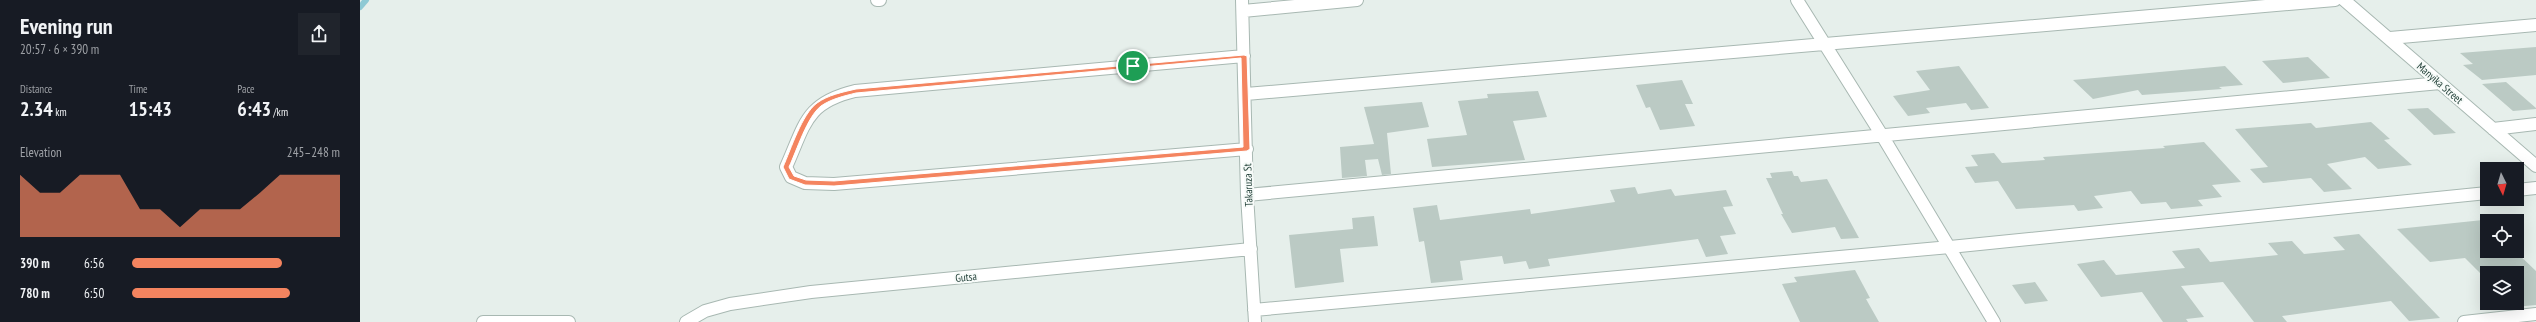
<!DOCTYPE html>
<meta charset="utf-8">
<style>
:root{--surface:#171b24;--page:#20242c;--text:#f1f3f6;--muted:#9ea1a6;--accent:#f4845f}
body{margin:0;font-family:"PT Sans Narrow",sans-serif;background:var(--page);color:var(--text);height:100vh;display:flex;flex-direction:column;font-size:15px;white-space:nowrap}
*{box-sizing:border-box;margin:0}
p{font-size:13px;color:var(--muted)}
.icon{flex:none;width:22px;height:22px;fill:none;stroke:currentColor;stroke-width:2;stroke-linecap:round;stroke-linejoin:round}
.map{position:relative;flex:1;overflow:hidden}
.details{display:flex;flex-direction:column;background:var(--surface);width:360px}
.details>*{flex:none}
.needle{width:26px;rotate:175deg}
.buttons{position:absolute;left:2120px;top:162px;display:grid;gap:8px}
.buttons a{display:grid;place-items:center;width:44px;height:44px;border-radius:0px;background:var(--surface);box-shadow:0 4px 16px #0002;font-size:20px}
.pin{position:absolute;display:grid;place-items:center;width:34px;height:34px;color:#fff;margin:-17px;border:2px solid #fff;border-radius:50%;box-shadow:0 1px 4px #0007}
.round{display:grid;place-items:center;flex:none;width:42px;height:42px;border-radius:0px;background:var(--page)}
.overview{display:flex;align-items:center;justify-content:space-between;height:68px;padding:0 20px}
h1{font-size:22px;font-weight:700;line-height:30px}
.metrics{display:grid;grid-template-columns:repeat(3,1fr);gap:6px;height:68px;padding:4px 20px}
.metrics div{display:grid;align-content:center}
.metrics b{font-size:20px;font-weight:700}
.metrics small{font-size:11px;font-weight:400}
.metrics p{font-size:11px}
.chart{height:112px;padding:8px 20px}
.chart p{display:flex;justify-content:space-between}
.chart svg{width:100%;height:72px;margin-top:4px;fill:var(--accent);opacity:.7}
ul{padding:0 20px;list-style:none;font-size:13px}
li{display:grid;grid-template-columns:64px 48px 1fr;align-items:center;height:30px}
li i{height:10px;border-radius:5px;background:var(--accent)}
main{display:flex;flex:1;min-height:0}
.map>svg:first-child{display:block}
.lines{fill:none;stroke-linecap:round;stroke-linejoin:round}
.stream{stroke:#8ec9d4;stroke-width:6}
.building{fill:#bbcac4}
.minor-casing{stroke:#a8b8b2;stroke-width:14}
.minor{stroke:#fff;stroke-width:12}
.route{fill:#f4845f;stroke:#fff;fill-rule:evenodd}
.labels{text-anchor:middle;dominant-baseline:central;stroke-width:4;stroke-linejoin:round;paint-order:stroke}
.street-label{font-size:11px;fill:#24423a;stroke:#f7fbf9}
</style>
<main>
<section class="details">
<div class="overview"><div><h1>Evening run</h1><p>20:57 · 6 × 390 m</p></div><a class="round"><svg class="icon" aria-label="share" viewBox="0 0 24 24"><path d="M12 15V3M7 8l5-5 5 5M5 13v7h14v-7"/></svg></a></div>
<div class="metrics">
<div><p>Distance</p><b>2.34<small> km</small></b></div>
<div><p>Time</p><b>15:43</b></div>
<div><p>Pace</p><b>6:43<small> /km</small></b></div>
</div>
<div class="chart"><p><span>Elevation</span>245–248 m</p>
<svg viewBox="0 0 160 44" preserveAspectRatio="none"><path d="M0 44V6L10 17L20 17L30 6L40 6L50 6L60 27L70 27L80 38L90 27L100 27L110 27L120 17L130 6L140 6L150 6L160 6V44z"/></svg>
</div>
<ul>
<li><b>390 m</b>6:56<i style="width:72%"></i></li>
<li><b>780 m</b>6:50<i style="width:76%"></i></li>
</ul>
</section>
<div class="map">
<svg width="2176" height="322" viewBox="0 0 2176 322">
<rect width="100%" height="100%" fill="#e6efeb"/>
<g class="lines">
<path class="stream" d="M 0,7 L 6,0"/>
</g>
<path class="building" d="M 2176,47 L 2176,75 L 2122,80 L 2103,65 L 2113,64 L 2100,53 Z
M 1948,57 L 1970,78 L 1923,83 L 1902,61 Z
M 1599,66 L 1629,108 L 1611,110 L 1606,103 L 1566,108 L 1570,113 L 1548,116 L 1533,96 L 1570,90 L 1556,71 Z
M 1865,66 L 1883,85 L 1859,87 L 1862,89 L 1782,95 L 1778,90 L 1733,99 L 1713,80 Z
M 1322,80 L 1333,104 L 1325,104 L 1335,126 L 1300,130 L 1290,107 L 1286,108 L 1276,85 Z
M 2146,82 L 2176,108 L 2176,109 L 2153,111 L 2122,84 Z
M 1178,91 L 1187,117 L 1153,121 L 1165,160 L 1072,167 L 1067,139 L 1107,135 L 1098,101 L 1128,98 L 1127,94 Z
M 1062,102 L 1069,127 L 1027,133 L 1031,174 L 1022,175 L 1018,159 L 1005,160 L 1007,176 L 982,178 L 980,147 L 1014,144 L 1004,107 Z
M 2068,108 L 2096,133 L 2074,135 L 2047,109 Z
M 2011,122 L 2030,139 L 2024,140 L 2052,165 L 2018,169 L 2005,157 L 1967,164 L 1992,189 L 1964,192 L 1951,178 L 1903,183 L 1890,169 L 1908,167 L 1875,129 L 1951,123 L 1956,128 Z
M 1844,142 L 1881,182 L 1852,185 L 1862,197 L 1838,200 L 1843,206 L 1811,209 L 1806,202 L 1781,204 L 1771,191 L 1734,196 L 1743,208 L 1718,211 L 1714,205 L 1656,209 L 1638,181 L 1615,183 L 1605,167 L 1618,166 L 1611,155 L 1634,153 L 1642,163 L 1685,160 L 1683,157 L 1805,148 L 1803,146 Z
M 1432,171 L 1434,176 L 1438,176 L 1441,182 L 1467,179 L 1499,238 L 1481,239 L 1475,227 L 1432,233 L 1421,214 L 1423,214 L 1406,178 L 1412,178 L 1410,173 Z
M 1275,187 L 1278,194 L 1311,189 L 1315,196 L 1366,190 L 1373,206 L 1363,207 L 1376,234 L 1360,236 L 1368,254 L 1346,257 L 1338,239 L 1188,259 L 1190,266 L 1169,269 L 1166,261 L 1144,264 L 1142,256 L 1100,261 L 1103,280 L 1071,283 L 1064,241 L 1059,242 L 1053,208 L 1077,205 L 1080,220 L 1170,209 L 1171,214 L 1255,202 L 1250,190 Z
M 1014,216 L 1018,246 L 980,249 L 984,282 L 935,288 L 929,235 L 993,229 L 992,218 Z
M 2123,220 L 2127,224 L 2127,251 L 2155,251 L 2176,271 L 2176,305 L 2154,307 L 2150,303 L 2157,303 L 2157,273 L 2127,273 L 2127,280 L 2105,258 L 2070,262 L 2037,229 Z
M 1999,234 L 2080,318 L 2049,321 L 2031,301 L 1922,316 L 1927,322 L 1894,322 L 1863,282 L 1821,286 L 1844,317 L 1826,319 L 1828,322 L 1803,322 L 1782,292 L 1741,297 L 1717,264 L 1744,260 L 1756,275 L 1825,268 L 1812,251 L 1839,248 L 1850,262 L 1918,255 L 1908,243 L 1932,241 L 1944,254 L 1985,250 L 1973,237 Z
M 1495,270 L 1510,298 L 1506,299 L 1519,322 L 1440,322 L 1422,284 L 1437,282 L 1434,277 Z
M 1675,282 L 1688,301 L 1665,304 L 1652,285 Z"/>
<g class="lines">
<g class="minor-casing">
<path id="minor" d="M 517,0 L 520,0
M 882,0 L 887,195 L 895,322
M 1437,0 L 1523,137 L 1634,322
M 1984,0 L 2176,166
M 883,11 L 997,0
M 2030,38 L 2176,25
M 884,56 L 495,91 C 445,103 445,125 426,167 L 431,177 L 445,183 L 474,184 L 887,149
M 886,94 L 1975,0
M 2133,129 L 2176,124
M 2157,190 L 2176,188
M 887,195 L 2080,83
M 894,310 L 1590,247 L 2127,193
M 123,322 L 209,322
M 326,322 L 345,311 L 370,304 L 451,292 L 891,249
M 2104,322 L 2176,314"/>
</g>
<use href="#minor" class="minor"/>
</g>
<path class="route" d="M 884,55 L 887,56 L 890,149 L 887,151 L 474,186 L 445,185 L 429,179 L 423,167 C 431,149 442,114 457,103 C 468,95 483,92 496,89 ZM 881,58 L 883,147 L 474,181 L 446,180 L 434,176 L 429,167 C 437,150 447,117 461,106 C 471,99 484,96 496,93 Z"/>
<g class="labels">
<g class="street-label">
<text transform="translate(2080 83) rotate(41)">Manyika Street</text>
<text transform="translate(888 185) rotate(-92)">Takaruza St</text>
<text transform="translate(606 277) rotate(-6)">Gutsa</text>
</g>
</g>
</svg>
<div class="buttons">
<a><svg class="needle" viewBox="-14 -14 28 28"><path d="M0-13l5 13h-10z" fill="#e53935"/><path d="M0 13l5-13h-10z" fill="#9ea1a6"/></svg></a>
<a><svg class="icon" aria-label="locate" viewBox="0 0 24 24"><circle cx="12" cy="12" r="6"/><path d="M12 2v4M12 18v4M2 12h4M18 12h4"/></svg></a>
<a><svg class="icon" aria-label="layers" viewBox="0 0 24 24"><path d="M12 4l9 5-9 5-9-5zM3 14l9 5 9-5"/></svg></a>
</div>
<div class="pin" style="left:773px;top:66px;background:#1e9e55"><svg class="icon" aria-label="arrive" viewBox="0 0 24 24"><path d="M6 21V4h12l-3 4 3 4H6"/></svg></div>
</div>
</main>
